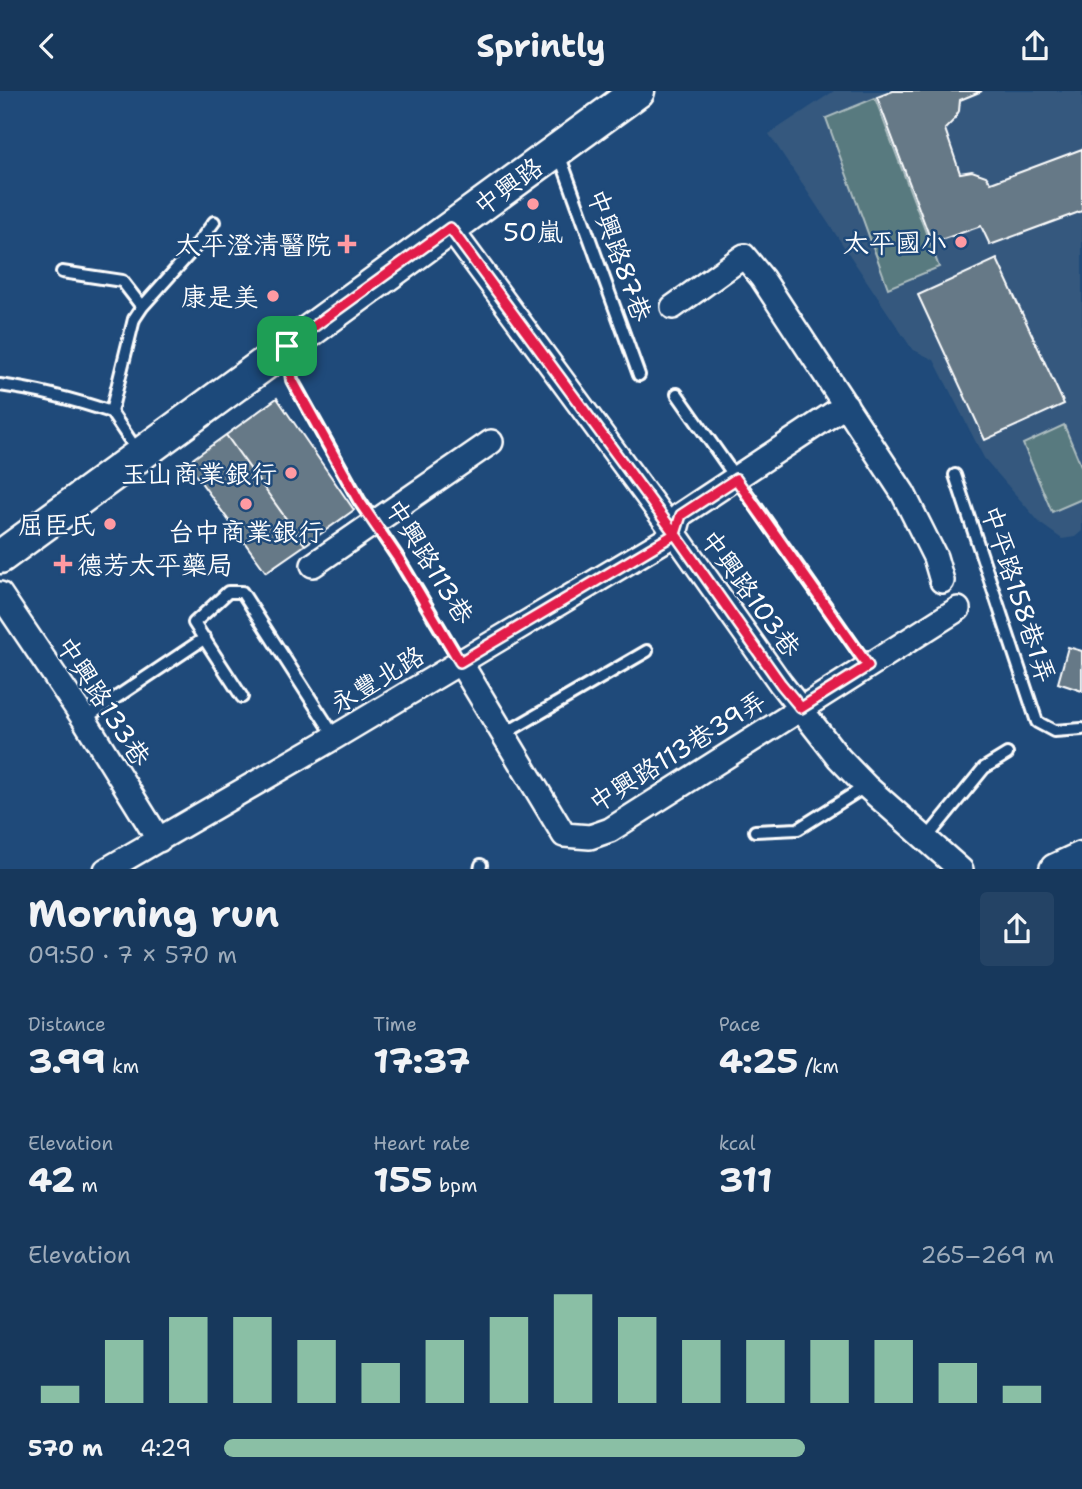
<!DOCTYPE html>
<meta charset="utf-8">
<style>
:root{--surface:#17385c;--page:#244365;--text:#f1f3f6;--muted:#9eacbb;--accent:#8abfa5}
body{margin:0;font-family:"Shantell Sans","LXGW WenKai TC",sans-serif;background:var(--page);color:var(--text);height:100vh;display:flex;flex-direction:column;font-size:26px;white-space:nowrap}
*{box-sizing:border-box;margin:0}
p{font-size:23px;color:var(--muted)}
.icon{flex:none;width:38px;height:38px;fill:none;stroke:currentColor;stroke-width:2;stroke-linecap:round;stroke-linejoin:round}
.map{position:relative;height:778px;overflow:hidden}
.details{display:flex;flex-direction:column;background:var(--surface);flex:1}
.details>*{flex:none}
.pin{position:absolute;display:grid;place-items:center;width:60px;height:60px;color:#fff;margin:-30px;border-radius:14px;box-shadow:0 4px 10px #0006}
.round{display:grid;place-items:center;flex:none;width:74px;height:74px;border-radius:7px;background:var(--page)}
.overview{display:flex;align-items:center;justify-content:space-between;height:119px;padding:0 28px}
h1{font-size:38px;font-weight:700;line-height:52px}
.figures{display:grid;grid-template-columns:repeat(3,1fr);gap:10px;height:119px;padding:7px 28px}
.figures div{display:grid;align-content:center}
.figures b{font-size:35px;font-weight:700}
.figures small{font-size:19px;font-weight:400}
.figures p{font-size:19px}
.chart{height:196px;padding:14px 28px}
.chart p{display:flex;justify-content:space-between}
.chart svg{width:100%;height:126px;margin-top:7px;stroke:var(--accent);stroke-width:6}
ul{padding:0 28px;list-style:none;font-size:23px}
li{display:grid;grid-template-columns:112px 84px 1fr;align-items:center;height:52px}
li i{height:18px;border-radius:9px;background:var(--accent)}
header{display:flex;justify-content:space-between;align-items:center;height:91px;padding:0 28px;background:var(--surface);font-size:32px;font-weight:700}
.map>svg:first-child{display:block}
.built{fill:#34587e}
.green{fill:#587a7f;stroke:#acbcbf;stroke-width:2}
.building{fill:#667987;stroke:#fff;stroke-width:2}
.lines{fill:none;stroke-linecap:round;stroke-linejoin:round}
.lane-casing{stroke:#fff;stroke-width:16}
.street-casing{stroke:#fff;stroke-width:28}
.secondary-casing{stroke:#fff;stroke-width:37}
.lane{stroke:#1f4a7a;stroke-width:10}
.street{stroke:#1f4a7a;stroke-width:23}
.secondary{stroke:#1f4a7a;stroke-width:32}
.route-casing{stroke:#fff;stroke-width:14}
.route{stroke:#e11d48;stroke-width:9}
.poi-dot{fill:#ff9aa2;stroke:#1f4a7a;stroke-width:2.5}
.labels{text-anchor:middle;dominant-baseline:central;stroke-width:5;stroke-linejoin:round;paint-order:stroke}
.street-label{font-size:26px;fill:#fff;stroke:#1f4a7a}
.poi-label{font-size:26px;fill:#fff;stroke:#1f4a7a;text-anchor:end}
</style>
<header><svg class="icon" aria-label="back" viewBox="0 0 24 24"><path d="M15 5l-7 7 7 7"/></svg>Sprintly<svg class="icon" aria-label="share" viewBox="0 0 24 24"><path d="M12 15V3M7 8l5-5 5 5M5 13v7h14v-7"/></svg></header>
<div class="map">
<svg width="1082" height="779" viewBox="0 0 1082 779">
<rect width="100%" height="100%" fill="#1f4a7a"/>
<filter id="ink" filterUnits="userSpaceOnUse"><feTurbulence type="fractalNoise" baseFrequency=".0143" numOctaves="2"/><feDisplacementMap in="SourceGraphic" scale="14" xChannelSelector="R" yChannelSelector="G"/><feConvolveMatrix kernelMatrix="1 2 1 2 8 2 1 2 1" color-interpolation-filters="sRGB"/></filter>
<g filter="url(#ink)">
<path class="built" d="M 834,0 L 1082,0 L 1082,440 L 1075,446 L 1062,448 L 1041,433 L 984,367 L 934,269 L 912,258 L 769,43 Z"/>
<path class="green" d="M 875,7 L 939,176 L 888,197 L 826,27 Z
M 1064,334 L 1082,377 L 1082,408 L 1052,421 L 1023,353 Z"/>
<path class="building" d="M 893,0 L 982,0 L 960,9 L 959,20 L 954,29 L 945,38 L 960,82 L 972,80 L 986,85 L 991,92 L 1082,58 L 1082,120 L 990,154 L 981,135 L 932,152 L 877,6 Z
M 997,168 L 1064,313 L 985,349 L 918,204 Z
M 277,307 L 354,419 L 305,454 L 226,344 Z
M 226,344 L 305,454 L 266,481 L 187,372 Z
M 1068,556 L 1082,560 L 1082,600 L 1058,592 Z"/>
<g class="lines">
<g class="lane-casing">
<path id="lane" d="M 559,63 L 639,284
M 62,181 L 122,190 L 142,216
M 288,260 L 292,289 L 359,409 L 398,467 L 460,571
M 0,294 C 37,299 75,309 111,321
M 677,303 L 868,575
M 138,361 L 111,321 L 134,228 L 142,216 L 193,159 L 214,131
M 955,384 L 1037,631 L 1054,640 L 1082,638
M 242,606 L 194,532 L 228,501 L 242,501 L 335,646
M 84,628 L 205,547
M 504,643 L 647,560
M 755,740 L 798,738 L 866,695
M 926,748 L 984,677 L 1007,663
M 480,779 L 481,774"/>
</g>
<g class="street-casing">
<path id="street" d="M 450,137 L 675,443 L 781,593 L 839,667 L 866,695 L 961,779
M 673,216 L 744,165 L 762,187 L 903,402 L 935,466 L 942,490
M 313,474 L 491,351
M 0,503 L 84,628 L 159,749
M 460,571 L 564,744 L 590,746 L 610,739 L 958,518
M 106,779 L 335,646 L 675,443 L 680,424 L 846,314"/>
</g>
<g class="secondary-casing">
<path id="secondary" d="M 0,466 L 638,0
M 1056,779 L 1082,767"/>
</g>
<use href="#lane" class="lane"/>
<use href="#street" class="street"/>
<use href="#secondary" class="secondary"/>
</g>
</g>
<g class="lines" filter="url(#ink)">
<g class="route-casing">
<path id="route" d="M 287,255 L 292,289 L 359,410 L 398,467 L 460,571 L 675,443 L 681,424 L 736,388 L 868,575 L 801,617 L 781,593 L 675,443 L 450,137 L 287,255"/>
</g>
<use href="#route" class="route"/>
</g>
<g class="poi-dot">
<circle cx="533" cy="113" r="7"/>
<circle cx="961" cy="151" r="7"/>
<path d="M343.5 142.5h7v7h7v7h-7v7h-7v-7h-7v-7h7z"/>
<circle cx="273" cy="205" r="7"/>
<circle cx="291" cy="382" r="7"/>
<circle cx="246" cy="413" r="7"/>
<circle cx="110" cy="433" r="7"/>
<path d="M59.5 462.5h7v7h7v7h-7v7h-7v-7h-7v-7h7z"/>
</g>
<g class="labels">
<g class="street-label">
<text transform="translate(508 95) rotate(-36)">中興路</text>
<text transform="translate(620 164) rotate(70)">中興路87巷</text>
<text transform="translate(430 470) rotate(58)">中興路113巷</text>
<text transform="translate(751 502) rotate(54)">中興路103巷</text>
<text transform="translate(1019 503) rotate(72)">中平路158巷1弄</text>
<text transform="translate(377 588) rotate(-31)">永豐北路</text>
<text transform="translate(104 610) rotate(57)">中興路133巷</text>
<text transform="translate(677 660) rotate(-32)">中興路113巷39弄</text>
</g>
<g class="poi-label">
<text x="533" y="140" text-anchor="middle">50嵐</text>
<text x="947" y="151">太平國小</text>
<text x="331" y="153">太平澄清醫院</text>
<text x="259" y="205">康是美</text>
<text x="277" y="382">玉山商業銀行</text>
<text x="96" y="433">屈臣氏</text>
<text x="246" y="440" text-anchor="middle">台中商業銀行</text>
<text x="77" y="473" text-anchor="start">德芳太平藥局</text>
</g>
</g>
</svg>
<div class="pin" style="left:287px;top:255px;background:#1e9e55"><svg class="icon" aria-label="arrive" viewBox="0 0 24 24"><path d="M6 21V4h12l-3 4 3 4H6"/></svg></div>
</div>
<section class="details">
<div class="overview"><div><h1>Morning run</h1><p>09:50 · 7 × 570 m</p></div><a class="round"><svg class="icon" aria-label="share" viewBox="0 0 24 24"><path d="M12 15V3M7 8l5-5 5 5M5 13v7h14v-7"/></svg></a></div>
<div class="figures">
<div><p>Distance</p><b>3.99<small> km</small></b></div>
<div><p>Time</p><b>17:37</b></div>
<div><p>Pace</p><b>4:25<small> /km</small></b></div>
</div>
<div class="figures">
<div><p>Elevation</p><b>42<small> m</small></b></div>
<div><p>Heart rate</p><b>155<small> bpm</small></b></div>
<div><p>kcal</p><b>311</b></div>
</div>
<div class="chart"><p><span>Elevation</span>265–269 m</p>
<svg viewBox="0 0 160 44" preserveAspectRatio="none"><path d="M5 44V38M15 44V22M25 44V14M35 44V14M45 44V22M55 44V30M65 44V22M75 44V14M85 44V6M95 44V14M105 44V22M115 44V22M125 44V22M135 44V22M145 44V30M155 44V38"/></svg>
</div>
<ul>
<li><b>570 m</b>4:29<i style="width:70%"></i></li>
</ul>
</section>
